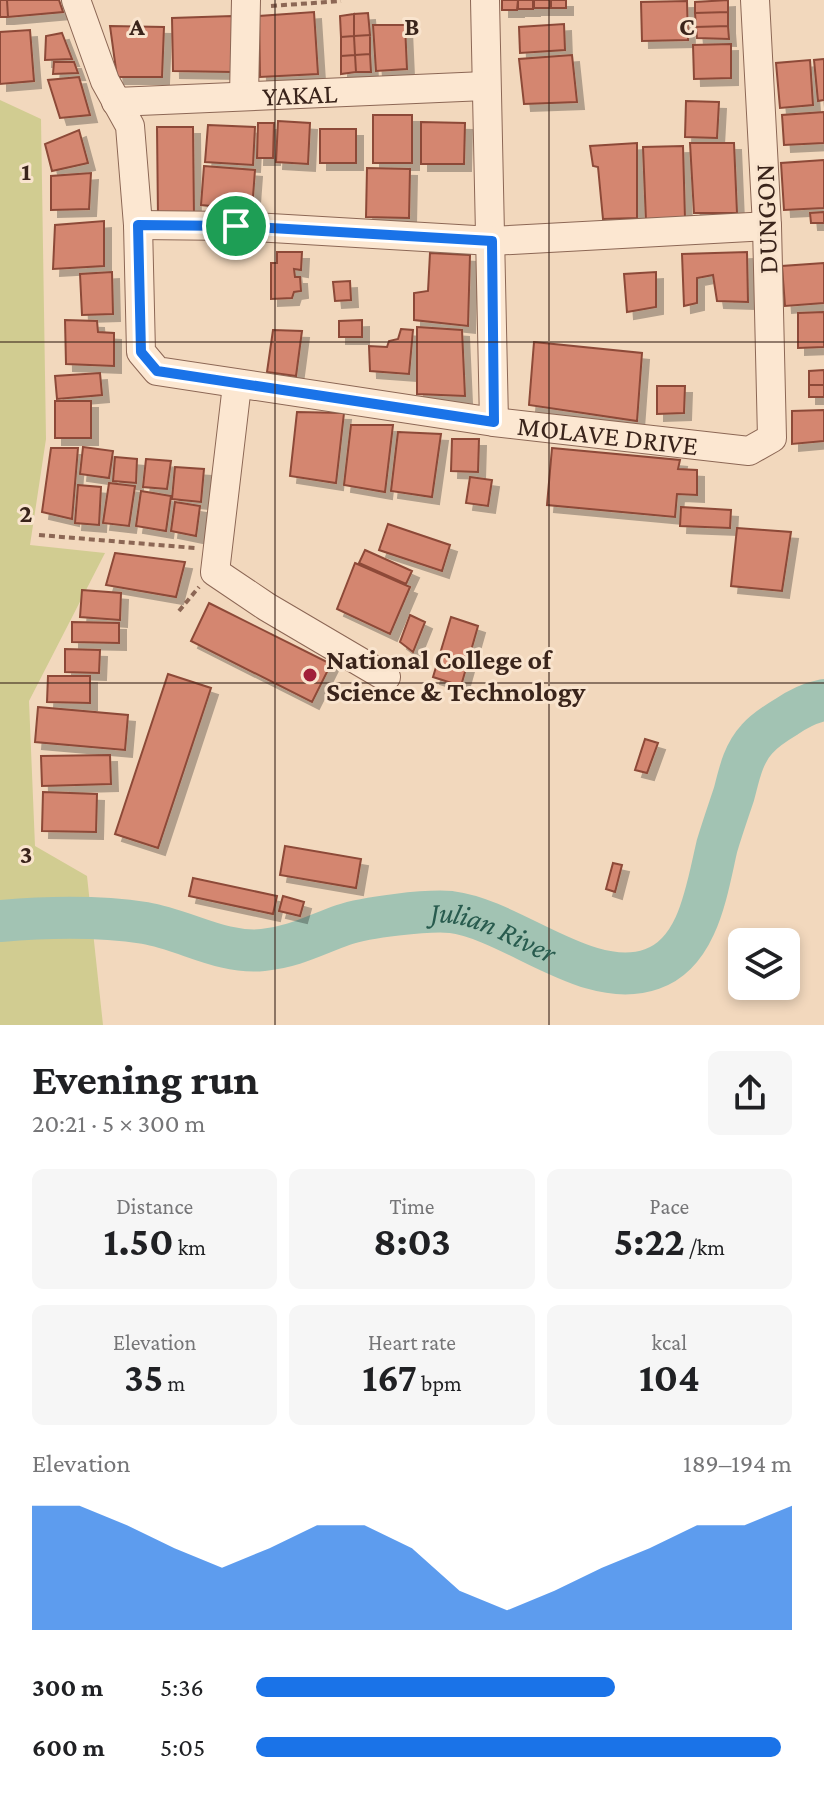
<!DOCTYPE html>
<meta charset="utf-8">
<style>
:root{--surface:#fff;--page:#f6f6f6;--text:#202124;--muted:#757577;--accent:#1a73e8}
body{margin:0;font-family:"Crimson Pro",serif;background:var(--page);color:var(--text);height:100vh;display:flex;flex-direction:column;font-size:30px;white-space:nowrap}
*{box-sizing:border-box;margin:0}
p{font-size:26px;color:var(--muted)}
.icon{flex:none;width:44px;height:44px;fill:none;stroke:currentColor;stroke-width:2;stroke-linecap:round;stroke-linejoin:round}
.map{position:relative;height:1025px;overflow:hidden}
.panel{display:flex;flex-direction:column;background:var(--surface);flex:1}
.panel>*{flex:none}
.fabs{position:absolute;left:728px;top:928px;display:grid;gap:16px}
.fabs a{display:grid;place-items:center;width:72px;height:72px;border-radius:12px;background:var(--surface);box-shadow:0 4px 12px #0003;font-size:40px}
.pin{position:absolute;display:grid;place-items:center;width:68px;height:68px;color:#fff;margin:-34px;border:4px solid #fff;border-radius:50%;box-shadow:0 2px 8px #0007}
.round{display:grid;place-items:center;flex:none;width:84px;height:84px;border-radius:12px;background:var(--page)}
.headline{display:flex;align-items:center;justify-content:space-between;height:136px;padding:0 32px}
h1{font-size:44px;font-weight:700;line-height:60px}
.stats{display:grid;grid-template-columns:repeat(3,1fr);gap:12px;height:136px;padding:8px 32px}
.stats div{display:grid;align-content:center;border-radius:12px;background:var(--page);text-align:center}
.stats b{font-size:40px;font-weight:700}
.stats small{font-size:22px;font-weight:400}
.stats p{font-size:22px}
.chart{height:224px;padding:16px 32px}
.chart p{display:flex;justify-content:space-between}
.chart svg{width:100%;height:144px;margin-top:8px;fill:var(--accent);opacity:.7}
ul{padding:0 32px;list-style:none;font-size:26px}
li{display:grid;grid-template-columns:128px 96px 1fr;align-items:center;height:60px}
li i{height:20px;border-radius:10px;background:var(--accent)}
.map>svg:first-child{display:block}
.green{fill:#d1cc91}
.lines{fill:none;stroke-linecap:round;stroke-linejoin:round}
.river{stroke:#a2c3b3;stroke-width:42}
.building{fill:#d48670;stroke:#8d4a38;stroke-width:2;filter:url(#shadow)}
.minor-casing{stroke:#8c6755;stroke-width:30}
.path{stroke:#8c6755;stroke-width:4;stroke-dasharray:6 4;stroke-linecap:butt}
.minor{stroke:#fce7d1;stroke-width:28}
.route-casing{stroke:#fff;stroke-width:16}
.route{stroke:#1a73e8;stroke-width:10}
.grid{fill:none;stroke:#3a241b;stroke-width:2;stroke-opacity:0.55}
.poi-dot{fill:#a11f39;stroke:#f9e4ce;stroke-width:3}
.labels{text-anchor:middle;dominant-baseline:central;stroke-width:6;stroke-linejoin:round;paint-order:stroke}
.street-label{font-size:28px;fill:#3a241b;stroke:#f9e4ce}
.poi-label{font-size:28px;font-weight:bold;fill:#3a241b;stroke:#f9e4ce;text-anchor:start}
.water-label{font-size:30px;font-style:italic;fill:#285b4e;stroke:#f9e4ce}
.grid-label{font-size:26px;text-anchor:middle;font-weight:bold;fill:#3a241b;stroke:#f9e4ce;stroke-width:6;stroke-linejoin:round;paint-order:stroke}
</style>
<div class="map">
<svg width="824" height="1025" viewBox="0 0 824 1025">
<defs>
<filter id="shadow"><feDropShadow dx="7" dy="7" stdDeviation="0" flood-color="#0004"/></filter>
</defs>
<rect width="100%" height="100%" fill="#f2d8bd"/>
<path class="green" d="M 0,100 L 41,119 L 46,439 L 30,545 L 105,553 L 29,701 L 35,846 L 87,876 L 103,1025 L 0,1025 Z"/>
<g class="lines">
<path class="river" id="s1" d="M 0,921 C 46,917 100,916 145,923 C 186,930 221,954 263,950 C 294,947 315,935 343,925 C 366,917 427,910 451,912 C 514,920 588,992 652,969 C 699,953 707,888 717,846 C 722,829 728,812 734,794 C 739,775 743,754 757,739 C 765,730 776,723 786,717 C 799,708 809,703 824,700"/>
</g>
<path class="building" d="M 0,0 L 7,0 L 8,17 L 0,17 Z
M 7,0 L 59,0 L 63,12 L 8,17 Z
M 502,0 L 518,0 L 517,10 L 502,10 Z
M 518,0 L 533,0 L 533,9 L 518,9 Z
M 534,0 L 550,0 L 550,8 L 534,8 Z
M 551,0 L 566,0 L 566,8 L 551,8 Z
M 728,0 L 728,12 L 695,13 L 695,2 Z
M 687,1 L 688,40 L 642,41 L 641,2 Z
M 314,12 L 318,74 L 260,77 L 259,16 Z
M 728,12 L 728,26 L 696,27 L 695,13 Z
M 368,13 L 370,35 L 354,36 L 354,14 Z
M 354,14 L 354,36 L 341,37 L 340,16 Z
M 232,16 L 232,72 L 173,71 L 172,18 Z
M 564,24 L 565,50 L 520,53 L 519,27 Z
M 373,25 L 405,25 L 407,69 L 376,71 Z
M 110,26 L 164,27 L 162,77 L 117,77 Z
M 728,26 L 729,39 L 697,38 L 696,27 Z
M 30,30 L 34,81 L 0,84 L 0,32 Z
M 62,33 L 72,59 L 45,60 L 46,36 Z
M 370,35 L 370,54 L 355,55 L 354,36 Z
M 354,36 L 355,55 L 341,56 L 341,37 Z
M 731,44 L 731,78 L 694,79 L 693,45 Z
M 370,54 L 371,72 L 356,72 L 355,55 Z
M 355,55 L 356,72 L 341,74 L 341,56 Z
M 572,55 L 577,102 L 524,104 L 519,59 Z
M 824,59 L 824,100 L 818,101 L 814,60 Z
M 810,60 L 813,105 L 780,108 L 776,63 Z
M 54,62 L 74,62 L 78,73 L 53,74 Z
M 79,77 L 90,115 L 60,118 L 48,80 Z
M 686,101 L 719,102 L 717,138 L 685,137 Z
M 824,112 L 824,143 L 784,145 L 782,115 Z
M 373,115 L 412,115 L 412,163 L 373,163 Z
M 278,121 L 310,123 L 308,164 L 276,162 Z
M 421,122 L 465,123 L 464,164 L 421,164 Z
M 258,123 L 274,123 L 273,158 L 257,158 Z
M 208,125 L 255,127 L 253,165 L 205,162 Z
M 157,127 L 193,127 L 194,217 L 158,217 Z
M 320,129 L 356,129 L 356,163 L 320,163 Z
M 79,130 L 88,163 L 52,171 L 45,144 Z
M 637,143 L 637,218 L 603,219 L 598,167 L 593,166 L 590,146 Z
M 690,143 L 734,143 L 737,213 L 694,213 Z
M 683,146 L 685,219 L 646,221 L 643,147 Z
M 824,160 L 824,208 L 784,210 L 781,163 Z
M 204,166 L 255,170 L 252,210 L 201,205 Z
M 367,168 L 410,169 L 409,218 L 366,217 Z
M 91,173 L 89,209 L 51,210 L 51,176 Z
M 824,212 L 824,223 L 811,223 L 810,213 Z
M 104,221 L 104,266 L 53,269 L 55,225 Z
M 277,252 L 302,252 L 301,270 L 294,269 L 295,277 L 300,277 L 301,291 L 294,292 L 292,298 L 271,299 L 271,263 L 277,263 Z
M 747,252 L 748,302 L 717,301 L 713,275 L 697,278 L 697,303 L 684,306 L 682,254 Z
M 430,253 L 470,255 L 468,326 L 414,320 L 414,293 L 428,291 Z
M 824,263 L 824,303 L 785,306 L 782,266 Z
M 112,272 L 113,314 L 82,315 L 80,274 Z
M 656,272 L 656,307 L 627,312 L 624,274 Z
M 350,281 L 351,300 L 335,301 L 333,282 Z
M 824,312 L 824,347 L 798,348 L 798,313 Z
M 65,320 L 97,321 L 98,332 L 114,333 L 114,366 L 66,364 Z
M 362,320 L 362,337 L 339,337 L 339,321 Z
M 417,327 L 462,330 L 465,396 L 417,394 Z
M 401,329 L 413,330 L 409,374 L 370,371 L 369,346 L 387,347 L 389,341 L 398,339 Z
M 273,330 L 302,331 L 296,376 L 267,372 Z
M 534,342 L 642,353 L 637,421 L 529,405 Z
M 824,370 L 824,385 L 809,385 L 809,371 Z
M 100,373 L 102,395 L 57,399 L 55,376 Z
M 809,385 L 824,385 L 824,397 L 809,397 Z
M 657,386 L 685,386 L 684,413 L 657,414 Z
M 55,401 L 91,401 L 91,438 L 55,438 Z
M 824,410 L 824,441 L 792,444 L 792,411 Z
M 297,412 L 344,413 L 336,483 L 290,476 Z
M 351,425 L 393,425 L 385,492 L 344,485 Z
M 398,432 L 441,434 L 432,497 L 391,491 Z
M 452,439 L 479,439 L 478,472 L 451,471 Z
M 83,447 L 113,451 L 109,478 L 80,474 Z
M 51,448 L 78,448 L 72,519 L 42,512 Z
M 552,448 L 680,460 L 678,469 L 697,470 L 697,495 L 677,494 L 675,517 L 547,505 Z
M 115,457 L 137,459 L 136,483 L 113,481 Z
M 146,459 L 171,461 L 167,489 L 143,487 Z
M 175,467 L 204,469 L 201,502 L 172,499 Z
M 470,477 L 492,480 L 488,506 L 466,503 Z
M 109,483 L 135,486 L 129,526 L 103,523 Z
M 78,485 L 101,487 L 99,525 L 75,523 Z
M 141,491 L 171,496 L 166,531 L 136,526 Z
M 175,502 L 200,506 L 196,536 L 171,531 Z
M 681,507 L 731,510 L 730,528 L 680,526 Z
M 388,524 L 450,545 L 442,571 L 379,550 Z
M 737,528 L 791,532 L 782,591 L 731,586 Z
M 365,550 L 412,571 L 406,584 L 359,563 Z
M 115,553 L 185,562 L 176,597 L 106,585 Z
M 355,563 L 410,587 L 390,634 L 337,609 Z
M 82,590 L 121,593 L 120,620 L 80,617 Z
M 209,603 L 331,664 L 312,702 L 191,641 Z
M 410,615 L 425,622 L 413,652 L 400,642 Z
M 451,617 L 478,626 L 461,686 L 433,677 Z
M 72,622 L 119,623 L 119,643 L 72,642 Z
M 65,649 L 100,650 L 99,673 L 65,672 Z
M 168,674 L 211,688 L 158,848 L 115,834 Z
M 48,676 L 90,676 L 90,703 L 47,702 Z
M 38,707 L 128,715 L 125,750 L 35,742 Z
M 645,739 L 658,743 L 647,773 L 635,770 Z
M 110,755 L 111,784 L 42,786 L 41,756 Z
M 43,792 L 97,794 L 96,832 L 42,831 Z
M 285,846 L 361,859 L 356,888 L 280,875 Z
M 613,863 L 622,865 L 615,892 L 606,889 Z
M 193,878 L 277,896 L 273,914 L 189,896 Z
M 283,896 L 304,902 L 300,916 L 279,911 Z"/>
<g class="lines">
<g class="minor-casing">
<g id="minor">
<path id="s2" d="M 76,0 L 105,81 L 130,126 L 138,225 L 141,352 L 157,371 L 494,422 L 749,451 L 772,438 L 767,226 L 755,0"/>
<path d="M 485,0 L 494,422"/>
<path d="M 244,96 L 246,0"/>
<path id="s3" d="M 116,102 L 485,86"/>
<path d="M 138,225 L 236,226 L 492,241 L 767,226"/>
<path d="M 237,385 L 215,572 L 267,607 L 386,677"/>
</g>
</g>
<path class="path" d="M 271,6 L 341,1
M 39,535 L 195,548
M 179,611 L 199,587"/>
<use href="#minor" class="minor"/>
</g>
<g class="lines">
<g class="route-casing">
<path id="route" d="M 138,225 L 236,226 L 492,241 L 494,422 L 157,371 L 141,352 Z"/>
</g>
<use href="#route" class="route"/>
</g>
<path class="grid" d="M 275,0 L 275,1025M 549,0 L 549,1025M 0,342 L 824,342M 0,683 L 824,683"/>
<circle class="poi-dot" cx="310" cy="675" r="8"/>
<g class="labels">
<g class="street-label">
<text stroke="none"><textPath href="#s3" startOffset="184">YAKAL</textPath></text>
<text transform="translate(766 219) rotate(-92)">DUNGON</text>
<text stroke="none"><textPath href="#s2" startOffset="844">MOLAVE DRIVE</textPath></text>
</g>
<g class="poi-label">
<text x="326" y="659">National College of<tspan x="326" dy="32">Science &amp; Technology</tspan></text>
</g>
<g class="water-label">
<text stroke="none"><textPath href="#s1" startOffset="506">Julian River</textPath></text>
</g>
</g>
<g class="grid-label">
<text x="137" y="35">A</text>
<text x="412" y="35">B</text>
<text x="687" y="35">C</text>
<text x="26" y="180">1</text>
<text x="26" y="522">2</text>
<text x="26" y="863">3</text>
</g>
</svg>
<div class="fabs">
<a><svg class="icon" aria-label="layers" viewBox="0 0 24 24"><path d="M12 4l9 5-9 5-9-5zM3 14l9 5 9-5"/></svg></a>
</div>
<div class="pin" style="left:236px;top:226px;background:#1e9e55"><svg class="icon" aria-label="arrive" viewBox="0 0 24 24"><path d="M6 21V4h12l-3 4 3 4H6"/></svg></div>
</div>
<section class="panel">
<div class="headline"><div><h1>Evening run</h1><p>20:21 · 5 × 300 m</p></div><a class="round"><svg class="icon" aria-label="share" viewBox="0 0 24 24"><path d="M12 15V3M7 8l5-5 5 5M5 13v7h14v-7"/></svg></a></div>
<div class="stats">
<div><p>Distance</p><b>1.50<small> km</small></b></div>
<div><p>Time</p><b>8:03</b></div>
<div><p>Pace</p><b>5:22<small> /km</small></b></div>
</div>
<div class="stats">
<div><p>Elevation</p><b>35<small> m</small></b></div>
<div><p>Heart rate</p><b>167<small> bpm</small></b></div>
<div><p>kcal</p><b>104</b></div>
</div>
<div class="chart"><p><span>Elevation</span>189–194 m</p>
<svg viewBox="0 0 160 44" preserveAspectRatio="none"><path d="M0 44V6L10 6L20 12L30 19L40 25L50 19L60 12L70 12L80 19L90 32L100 38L110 32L120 25L130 19L140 12L150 12L160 6V44z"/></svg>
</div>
<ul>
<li><b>300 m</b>5:36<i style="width:67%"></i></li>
<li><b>600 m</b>5:05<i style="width:98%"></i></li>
</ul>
</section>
